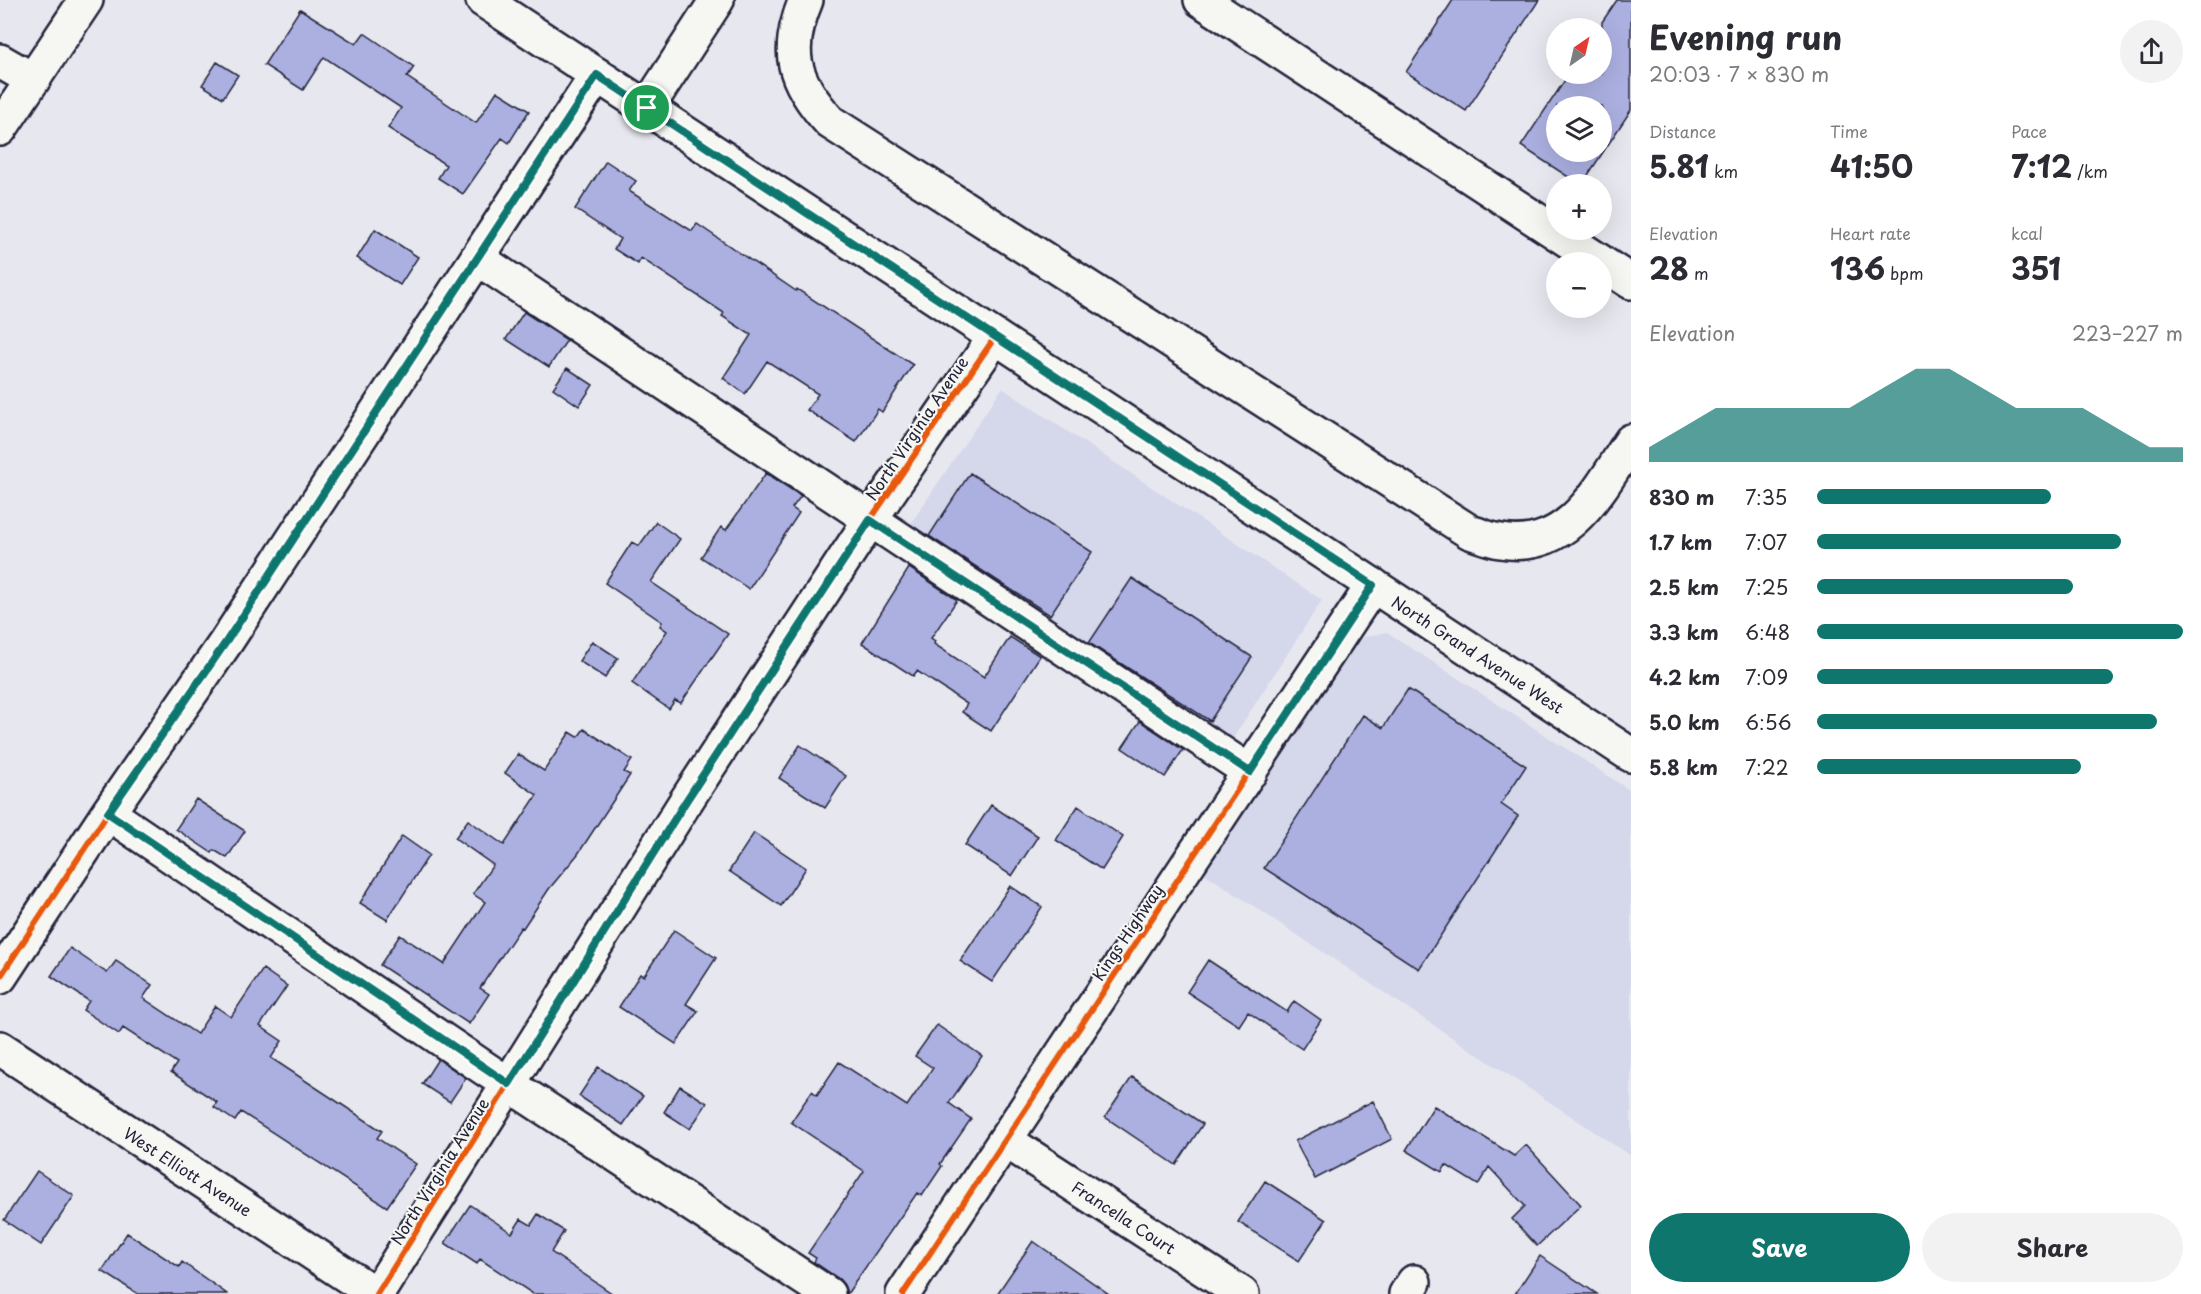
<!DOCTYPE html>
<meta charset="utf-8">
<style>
:root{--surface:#fff;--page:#f2f2f3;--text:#2b2b33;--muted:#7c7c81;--accent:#0f766e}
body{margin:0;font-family:"Playpen Sans",sans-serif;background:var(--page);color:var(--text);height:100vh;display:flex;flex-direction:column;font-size:22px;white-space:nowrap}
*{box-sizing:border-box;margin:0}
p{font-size:20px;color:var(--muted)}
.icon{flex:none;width:33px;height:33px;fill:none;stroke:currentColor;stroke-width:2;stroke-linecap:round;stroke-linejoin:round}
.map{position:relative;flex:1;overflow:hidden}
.side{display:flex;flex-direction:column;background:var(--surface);width:570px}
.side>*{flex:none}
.needle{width:39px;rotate:34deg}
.tools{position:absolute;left:1546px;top:18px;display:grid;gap:12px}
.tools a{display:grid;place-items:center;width:66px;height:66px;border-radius:50%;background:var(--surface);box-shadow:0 6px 24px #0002;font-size:30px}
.pin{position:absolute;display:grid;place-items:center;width:51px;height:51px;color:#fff;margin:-26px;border:3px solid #fff;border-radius:50%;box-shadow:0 2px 6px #0007}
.round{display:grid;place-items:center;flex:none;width:63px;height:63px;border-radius:32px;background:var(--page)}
.overview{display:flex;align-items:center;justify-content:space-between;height:102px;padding:0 18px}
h1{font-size:33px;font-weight:700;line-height:45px}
.metrics{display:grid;grid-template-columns:repeat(3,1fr);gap:9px;height:102px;padding:6px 18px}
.metrics div{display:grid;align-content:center}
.metrics b{font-size:30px;font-weight:700}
.metrics small{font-size:16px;font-weight:400}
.metrics p{font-size:16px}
.chart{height:168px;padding:12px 18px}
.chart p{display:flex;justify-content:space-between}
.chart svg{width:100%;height:108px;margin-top:6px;fill:var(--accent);opacity:.7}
.primary-button{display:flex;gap:12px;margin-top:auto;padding:12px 18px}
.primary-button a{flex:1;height:69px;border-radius:36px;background:var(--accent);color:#fff;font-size:24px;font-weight:700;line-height:69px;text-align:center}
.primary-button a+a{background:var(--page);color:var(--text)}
ul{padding:0 18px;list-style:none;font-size:20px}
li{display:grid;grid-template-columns:96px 72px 1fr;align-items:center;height:45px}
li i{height:15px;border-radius:8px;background:var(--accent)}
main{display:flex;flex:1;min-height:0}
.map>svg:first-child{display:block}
.built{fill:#d5d7eb}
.building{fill:#abb0e1;stroke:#22223b;stroke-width:1.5;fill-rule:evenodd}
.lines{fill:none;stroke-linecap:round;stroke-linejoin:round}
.minor-casing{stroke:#22223b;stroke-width:38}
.major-casing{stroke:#22223b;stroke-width:38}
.minor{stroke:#f6f6f2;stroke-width:33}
.major{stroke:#f6f6f2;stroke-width:33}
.cycleway-casing{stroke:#f6f6f2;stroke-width:10}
.cycleway{stroke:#e8590c;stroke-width:6}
.route-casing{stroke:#fff;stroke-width:12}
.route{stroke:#0f766e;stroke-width:8}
.labels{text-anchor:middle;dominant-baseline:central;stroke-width:4.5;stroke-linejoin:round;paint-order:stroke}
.street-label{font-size:16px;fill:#22223b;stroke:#f6f6f2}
</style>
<main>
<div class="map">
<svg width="1631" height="1294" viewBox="0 0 1631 1294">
<rect width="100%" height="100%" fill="#e7e8ef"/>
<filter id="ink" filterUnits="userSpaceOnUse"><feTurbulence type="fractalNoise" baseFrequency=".0167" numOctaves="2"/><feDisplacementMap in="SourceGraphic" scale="12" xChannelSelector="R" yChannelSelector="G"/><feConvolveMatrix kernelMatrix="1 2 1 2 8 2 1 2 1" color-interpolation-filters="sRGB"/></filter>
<g filter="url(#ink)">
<path class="built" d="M 1002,388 L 1322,600 L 1228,746 L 903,535 Z
M 1387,632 L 1631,791 L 1631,1156 L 1202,872 L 1349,652 L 1364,637 Z"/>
<path class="building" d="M 1453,0 L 1539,0 L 1466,111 L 1406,72 Z
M 1617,0 L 1631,0 L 1631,110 L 1582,184 L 1579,184 L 1521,146 L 1569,74 L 1602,74 L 1602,22 ZM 1557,106 L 1602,106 L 1602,152 L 1557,152 Z
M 300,9 L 356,44 L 364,33 L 414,67 L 407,77 L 476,123 L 497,91 L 529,111 L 509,143 L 502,138 L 463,194 L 438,178 L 446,165 L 388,128 L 401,108 L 324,57 L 303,90 L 264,65 Z
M 217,62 L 238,75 L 223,98 L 202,85 Z
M 606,161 L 636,181 L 629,191 L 692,231 L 697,224 L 796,291 L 797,289 L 913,365 L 882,412 L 878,409 L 856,442 L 807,410 L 818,394 L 767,361 L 745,394 L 723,378 L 751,335 L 722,316 L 724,313 L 641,258 L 638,264 L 614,249 L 620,239 L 575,209 Z
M 375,229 L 418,257 L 400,285 L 357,258 Z
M 524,312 L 567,340 L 549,367 L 506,339 Z
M 567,368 L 593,385 L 579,406 L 553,388 Z
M 766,473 L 801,496 L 792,508 L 799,513 L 749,589 L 701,557 L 721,527 L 726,530 Z
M 970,473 L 1092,552 L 1050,615 L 929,536 Z
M 656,522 L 680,539 L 651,582 L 728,634 L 681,703 L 675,700 L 669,709 L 632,683 L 667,631 L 660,626 L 662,622 L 605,583 L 632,542 L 639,546 Z
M 909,568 L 957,600 L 931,638 L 935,641 L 934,644 L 984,677 L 1010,637 L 1040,656 L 991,731 L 962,712 L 967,704 L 917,671 L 913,676 L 862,643 Z
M 1132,578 L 1252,657 L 1210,721 L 1089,643 Z
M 592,641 L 618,658 L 605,678 L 579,661 Z
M 1408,689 L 1526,766 L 1501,804 L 1518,816 L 1419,969 L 1264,868 L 1363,715 L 1383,728 Z
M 1140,721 L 1183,750 L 1165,777 L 1122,748 Z
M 584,729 L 632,760 L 624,772 L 630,775 L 578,854 L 549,889 L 523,928 L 521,927 L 480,988 L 489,994 L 469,1024 L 380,965 L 400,935 L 444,964 L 485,902 L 473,894 L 493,865 L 455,838 L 468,820 L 504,845 L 537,795 L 505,773 L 518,754 L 544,771 L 570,732 L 578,737 Z
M 800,745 L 846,776 L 825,808 L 779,778 Z
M 196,799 L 245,831 L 227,858 L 214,850 L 212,853 L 176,829 Z
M 991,805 L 1038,836 L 1012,876 L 965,845 Z
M 1078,806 L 1123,837 L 1102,870 L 1056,840 Z
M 754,833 L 806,868 L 781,906 L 729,871 Z
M 402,836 L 429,855 L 387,920 L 360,903 Z
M 1010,886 L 1042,907 L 992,982 L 960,961 Z
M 674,930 L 716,958 L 686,1004 L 698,1011 L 676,1044 L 619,1007 L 640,974 L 644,976 Z
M 70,948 L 107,973 L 116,961 L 152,985 L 143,998 L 197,1034 L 215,1006 L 231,1017 L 263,969 L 287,986 L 260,1026 L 282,1041 L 271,1058 L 382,1131 L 377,1138 L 416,1164 L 387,1207 L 241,1112 L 235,1121 L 214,1107 L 217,1102 L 171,1072 L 177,1063 L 123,1028 L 119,1034 L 83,1010 L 89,1001 L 51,976 Z
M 1208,960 L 1287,1012 L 1294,1001 L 1321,1020 L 1302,1049 L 1248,1012 L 1239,1026 L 1187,992 Z
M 937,1025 L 982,1056 L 949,1103 L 971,1119 L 940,1164 L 942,1166 L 922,1196 L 917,1193 L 847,1294 L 844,1285 L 839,1279 L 814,1262 L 816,1258 L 808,1253 L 864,1171 L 791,1122 L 812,1091 L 817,1095 L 839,1062 L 907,1106 L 933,1068 L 915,1056 Z
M 438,1059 L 466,1078 L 450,1102 L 422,1084 Z
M 598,1067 L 643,1096 L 623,1125 L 579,1096 Z
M 1132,1077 L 1203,1124 L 1176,1165 L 1105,1117 Z
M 680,1086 L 707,1103 L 690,1129 L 664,1112 Z
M 1373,1101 L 1392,1139 L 1315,1179 L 1295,1141 Z
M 1434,1106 L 1514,1156 L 1526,1145 L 1581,1205 L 1537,1246 L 1512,1219 L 1525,1206 L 1489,1167 L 1478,1185 L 1446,1165 L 1442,1172 L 1406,1150 Z
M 37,1171 L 74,1196 L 41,1245 L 4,1220 Z
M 1265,1181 L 1326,1220 L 1299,1261 L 1238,1222 Z
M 470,1205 L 512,1233 L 521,1219 L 531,1225 L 538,1214 L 564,1231 L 551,1252 L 613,1294 L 533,1294 L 480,1259 L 477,1264 L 445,1243 Z
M 127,1233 L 179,1267 L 182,1262 L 227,1294 L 138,1294 L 102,1271 Z
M 1033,1241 L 1109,1294 L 997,1294 Z
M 1540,1256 L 1597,1294 L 1515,1294 Z"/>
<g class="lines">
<g class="minor-casing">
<path id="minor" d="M 806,0 C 784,52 793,81 830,122 L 1470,532 C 1480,535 1491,540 1501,541 C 1569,553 1600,488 1631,441
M 1201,0 L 1601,262
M 0,61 L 33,80
M 647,108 L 717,0
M 0,129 L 86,0
M 477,258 L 1250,772
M 1602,263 L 1631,282
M 108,813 L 484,1068 L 828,1294
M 0,977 L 108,813 L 226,642 L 597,75
M 0,1048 L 375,1294
M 1005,1140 L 1242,1294
M 377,1294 L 686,801 L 870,520 L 995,337
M 903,1294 L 1373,585
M 1406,1294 L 1414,1282"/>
</g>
<g class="major-casing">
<path id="major" d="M 483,0 L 1631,755"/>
</g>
<use href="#minor" class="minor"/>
<use href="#major" class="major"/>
<g class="cycleway-casing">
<path id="cycleway" d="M 0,977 L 108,813 L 226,642 L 597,75
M 377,1294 L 686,801 L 870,520 L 995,337
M 903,1294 L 1373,585"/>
</g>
<use href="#cycleway" class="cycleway"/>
</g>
</g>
<g class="lines" filter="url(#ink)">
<g class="route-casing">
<path id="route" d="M 597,75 L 1373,585 L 1250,772 L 870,520 L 686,801 L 509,1084 L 108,813 L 226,642 Z"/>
</g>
<use href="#route" class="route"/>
</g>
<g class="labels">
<g class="street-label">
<text transform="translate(916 428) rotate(-56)">North Virginia Avenue</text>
<text transform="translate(1478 654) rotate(33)">North Grand Avenue West</text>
<text transform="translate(1127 932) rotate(-56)">Kings Highway</text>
<text transform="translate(188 1171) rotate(33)">West Elliott Avenue</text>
<text transform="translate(439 1171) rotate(-58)">North Virginia Avenue</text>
<text transform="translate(1124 1217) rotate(33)">Francella Court</text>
</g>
</g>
</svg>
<div class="tools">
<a><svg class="needle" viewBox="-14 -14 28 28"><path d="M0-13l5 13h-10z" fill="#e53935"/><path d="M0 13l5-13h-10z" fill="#7c7c81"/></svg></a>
<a><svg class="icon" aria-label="layers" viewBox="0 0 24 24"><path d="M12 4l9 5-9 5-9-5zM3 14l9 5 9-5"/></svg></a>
<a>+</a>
<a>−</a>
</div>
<div class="pin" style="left:647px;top:108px;background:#1e9e55"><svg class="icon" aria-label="arrive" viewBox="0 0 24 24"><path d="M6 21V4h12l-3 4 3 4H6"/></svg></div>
</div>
<section class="side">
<div class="overview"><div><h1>Evening run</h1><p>20:03 · 7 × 830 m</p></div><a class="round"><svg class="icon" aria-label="share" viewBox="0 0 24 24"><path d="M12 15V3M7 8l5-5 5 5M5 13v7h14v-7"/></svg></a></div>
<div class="metrics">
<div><p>Distance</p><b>5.81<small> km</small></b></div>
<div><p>Time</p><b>41:50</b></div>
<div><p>Pace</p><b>7:12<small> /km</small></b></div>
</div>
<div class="metrics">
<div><p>Elevation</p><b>28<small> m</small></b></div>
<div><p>Heart rate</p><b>136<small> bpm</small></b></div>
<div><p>kcal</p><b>351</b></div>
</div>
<div class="chart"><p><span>Elevation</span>223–227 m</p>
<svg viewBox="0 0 160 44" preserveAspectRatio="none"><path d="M0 44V38L10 30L20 22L30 22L40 22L50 22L60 22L70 14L80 6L90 6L100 14L110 22L120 22L130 22L140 30L150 38L160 38V44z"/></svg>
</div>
<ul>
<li><b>830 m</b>7:35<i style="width:64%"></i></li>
<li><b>1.7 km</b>7:07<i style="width:83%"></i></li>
<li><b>2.5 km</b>7:25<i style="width:70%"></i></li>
<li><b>3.3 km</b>6:48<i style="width:100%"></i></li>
<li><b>4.2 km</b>7:09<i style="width:81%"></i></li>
<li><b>5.0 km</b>6:56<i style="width:93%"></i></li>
<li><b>5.8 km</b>7:22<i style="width:72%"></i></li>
</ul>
<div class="primary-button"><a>Save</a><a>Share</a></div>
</section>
</main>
